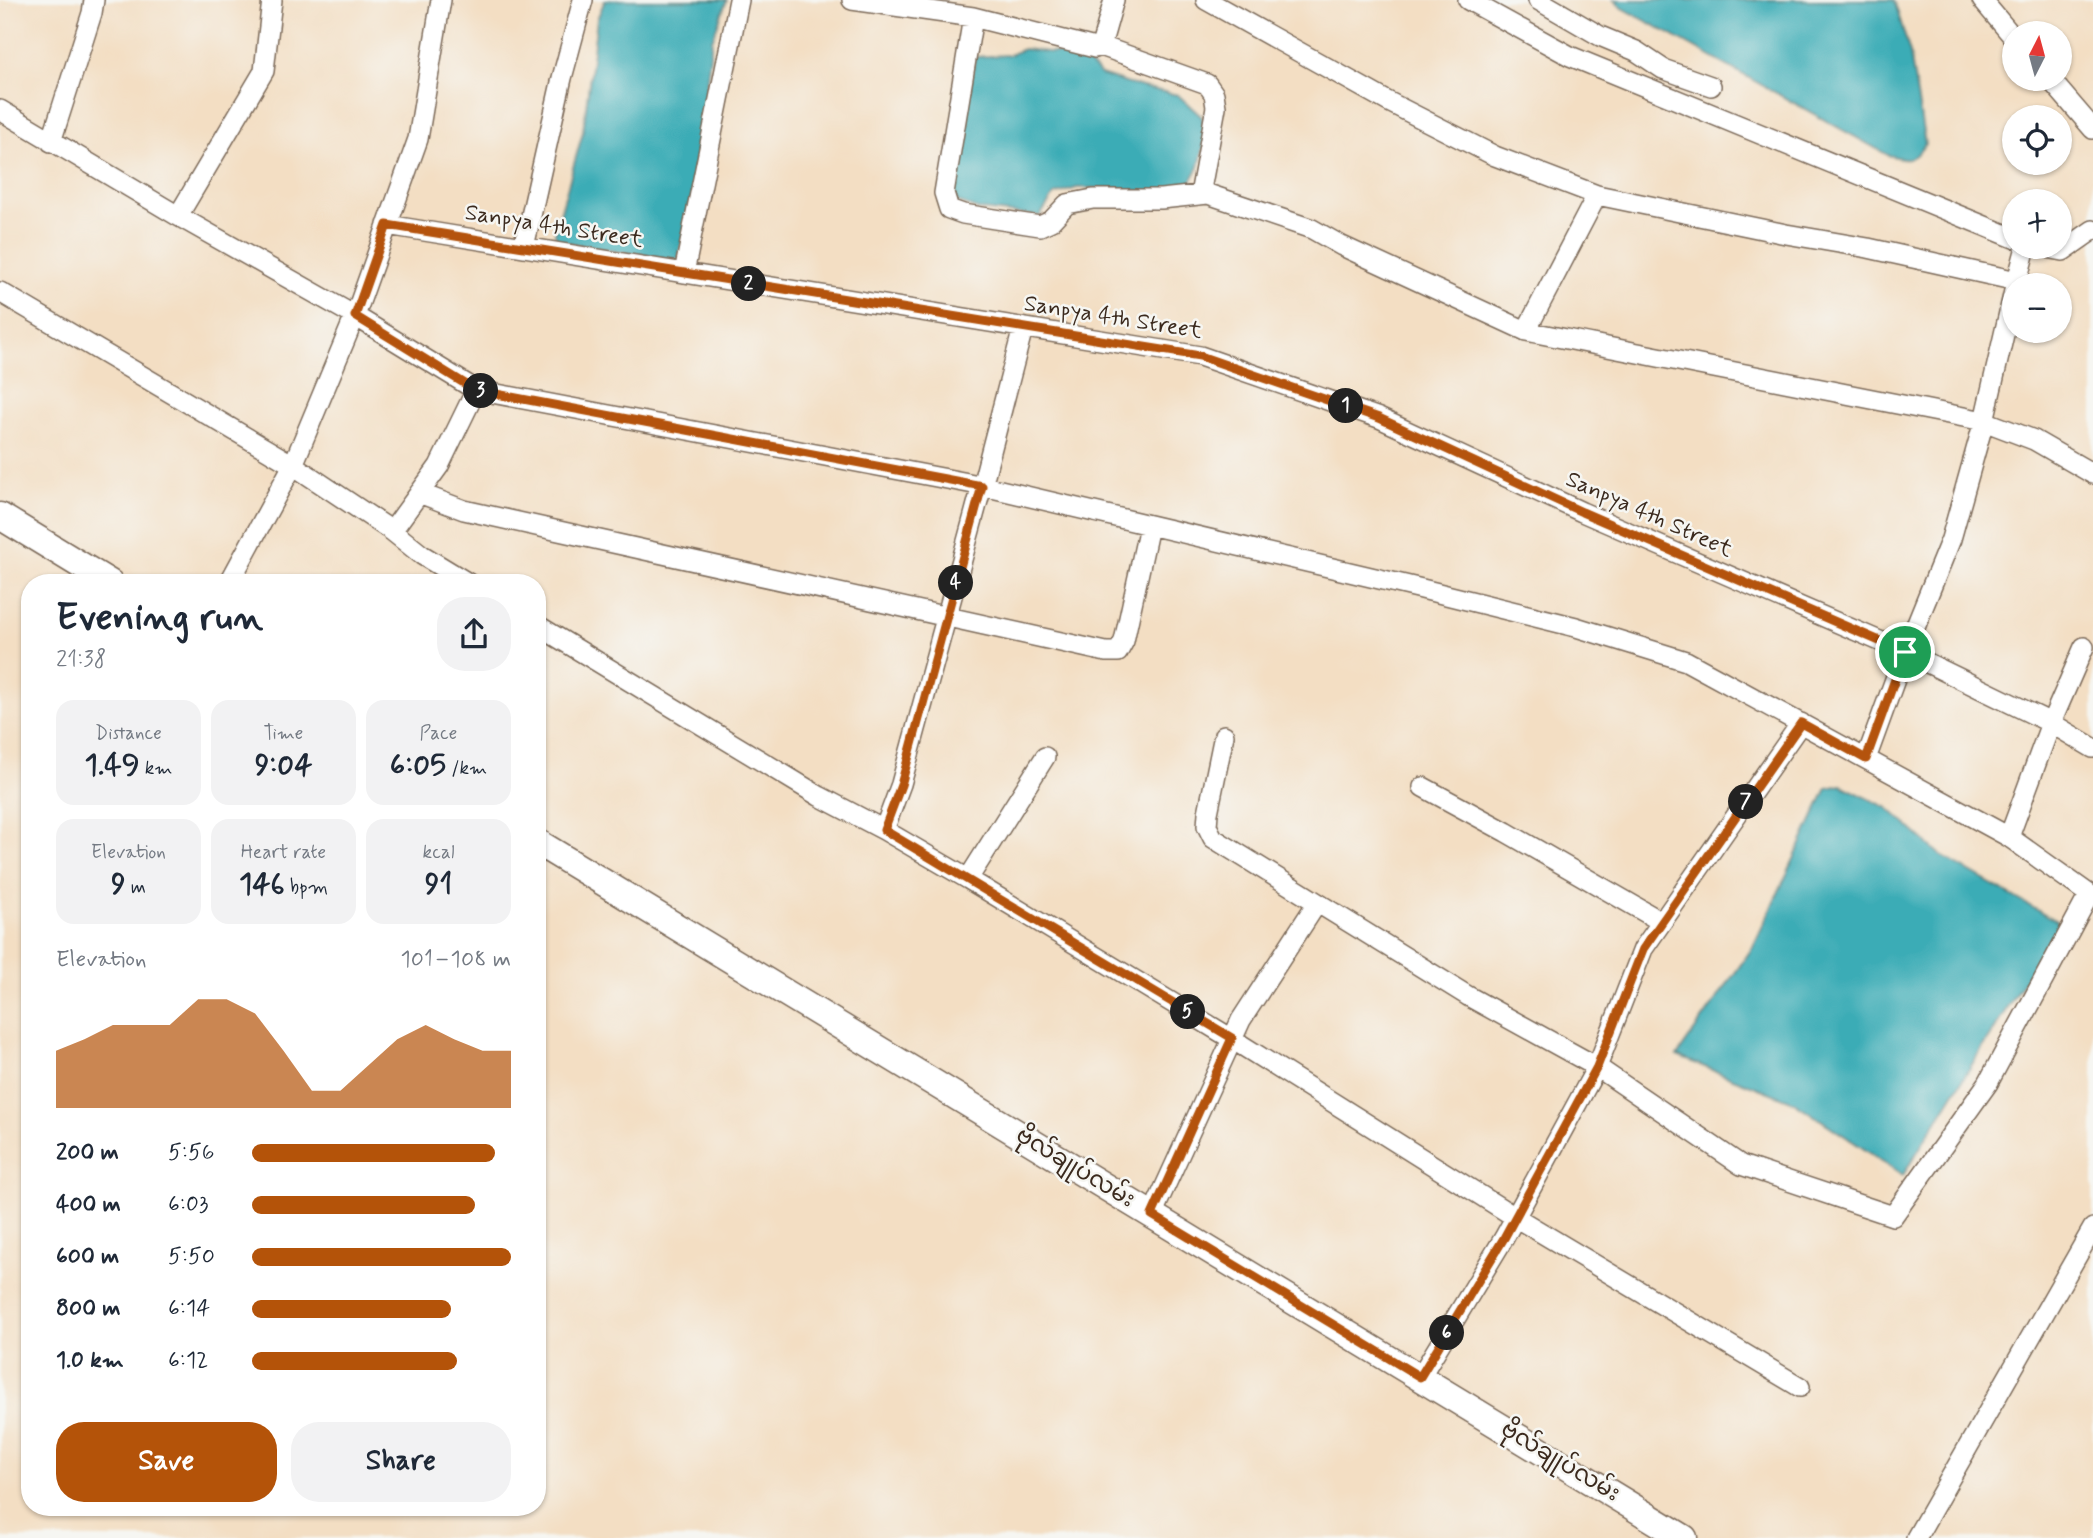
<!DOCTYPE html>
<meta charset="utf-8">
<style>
:root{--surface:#fff;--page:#f2f2f3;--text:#1f2937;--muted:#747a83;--accent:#b45309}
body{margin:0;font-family:Mynerve,"Noto Sans Myanmar",sans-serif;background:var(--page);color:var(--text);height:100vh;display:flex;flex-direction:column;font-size:26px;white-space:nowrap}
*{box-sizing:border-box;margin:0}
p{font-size:23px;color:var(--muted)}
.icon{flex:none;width:38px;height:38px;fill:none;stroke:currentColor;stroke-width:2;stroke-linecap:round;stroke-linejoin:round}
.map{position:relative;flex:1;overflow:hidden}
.drawer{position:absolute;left:21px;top:574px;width:525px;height:942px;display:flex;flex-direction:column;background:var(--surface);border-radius:28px;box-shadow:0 2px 5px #0004}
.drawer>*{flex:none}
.needle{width:46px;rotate:6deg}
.buttons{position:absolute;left:2002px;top:21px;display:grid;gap:14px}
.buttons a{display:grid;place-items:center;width:70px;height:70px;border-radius:50%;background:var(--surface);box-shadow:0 2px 5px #0004;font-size:35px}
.pin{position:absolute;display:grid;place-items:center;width:60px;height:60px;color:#fff;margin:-30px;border:4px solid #fff;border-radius:50%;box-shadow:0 2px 7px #0007}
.km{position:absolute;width:35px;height:35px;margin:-18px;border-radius:50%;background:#222;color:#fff;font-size:19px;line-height:35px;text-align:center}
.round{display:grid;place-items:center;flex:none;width:74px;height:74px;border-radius:28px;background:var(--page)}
.overview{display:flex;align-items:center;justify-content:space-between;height:119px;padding:0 35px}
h1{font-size:38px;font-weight:800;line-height:52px}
.metrics{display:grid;grid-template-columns:repeat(3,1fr);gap:10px;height:119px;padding:7px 35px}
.metrics div{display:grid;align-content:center;border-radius:18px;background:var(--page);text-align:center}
.metrics b{font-size:30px;font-weight:800}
.metrics small{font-size:19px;font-weight:400}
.metrics p{font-size:19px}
.chart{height:196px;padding:14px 35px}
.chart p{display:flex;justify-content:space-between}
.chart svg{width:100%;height:126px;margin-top:7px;fill:var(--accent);opacity:.7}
.button{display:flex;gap:14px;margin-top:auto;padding:14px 35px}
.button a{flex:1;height:80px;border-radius:28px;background:var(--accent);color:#fff;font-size:28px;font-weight:800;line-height:80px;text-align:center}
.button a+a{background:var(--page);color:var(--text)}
ul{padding:0 35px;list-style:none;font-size:23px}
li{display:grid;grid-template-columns:112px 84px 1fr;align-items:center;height:52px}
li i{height:18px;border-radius:9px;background:var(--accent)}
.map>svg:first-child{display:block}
.water{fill:#3bacb6;stroke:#3b6b6a;stroke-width:2}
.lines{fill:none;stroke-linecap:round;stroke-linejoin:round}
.street-casing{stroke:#7b6958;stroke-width:22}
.secondary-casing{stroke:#7b6958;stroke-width:29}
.street{stroke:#fff;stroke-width:19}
.secondary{stroke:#fff;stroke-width:26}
.route-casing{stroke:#fff;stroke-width:14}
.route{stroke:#b45309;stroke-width:9}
.labels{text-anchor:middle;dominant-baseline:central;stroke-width:5;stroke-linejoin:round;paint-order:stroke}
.street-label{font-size:23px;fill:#3b2a1e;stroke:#f6f6f2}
</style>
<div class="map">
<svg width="2093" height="1538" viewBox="0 0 2093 1538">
<rect width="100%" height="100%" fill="#f6f6f2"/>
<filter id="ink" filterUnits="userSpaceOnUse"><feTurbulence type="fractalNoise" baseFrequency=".0143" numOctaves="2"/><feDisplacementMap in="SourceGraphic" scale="14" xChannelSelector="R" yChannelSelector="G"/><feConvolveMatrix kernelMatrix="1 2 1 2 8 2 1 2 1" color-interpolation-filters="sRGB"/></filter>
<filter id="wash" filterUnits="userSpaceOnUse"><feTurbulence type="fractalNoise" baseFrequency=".00686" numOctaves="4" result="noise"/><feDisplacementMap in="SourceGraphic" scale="28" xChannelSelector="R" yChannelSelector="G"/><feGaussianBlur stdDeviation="1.57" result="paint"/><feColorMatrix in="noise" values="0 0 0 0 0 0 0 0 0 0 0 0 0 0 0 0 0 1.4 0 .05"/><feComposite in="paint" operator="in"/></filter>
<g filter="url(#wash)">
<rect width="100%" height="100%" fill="#f3dec3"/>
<path class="water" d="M 605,0 L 727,0 L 712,40 L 706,87 L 706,134 L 678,260 C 637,257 597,247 556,241 L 555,232 L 583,132 L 597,19 Z
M 1614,0 L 1894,0 L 1910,53 L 1925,144 C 1913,162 1908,160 1888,155 L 1621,7 Z
M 1024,49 L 1080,56 L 1101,75 L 1129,84 L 1178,95 L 1202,117 L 1206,137 L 1199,167 L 1186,190 L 1170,196 L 1121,188 L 1077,188 L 1054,195 L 1040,216 L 980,210 L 954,201 L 952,184 L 968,124 L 967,105 L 975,57 L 1008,55 Z
M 1841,785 L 1888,808 L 1940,855 L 2060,923 L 1903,1175 L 1794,1102 L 1677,1056 L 1753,947 L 1827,788 Z"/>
</g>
<g filter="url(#ink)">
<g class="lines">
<g class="street-casing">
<path id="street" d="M 852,0 L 973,17 L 1095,48 L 1101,46 L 1114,0
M 1206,0 L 1387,101 L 1495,156 L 1597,195 L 1786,234 L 1868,248 L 2017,281 L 2016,285
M 1468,0 L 1570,56 L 2014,238
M 1538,0 L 1600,36 L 1636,51 L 1663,69 L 1711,86
M 1982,0 L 2014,38
M 973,17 L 944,193 L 949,209 L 963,214 L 1040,226 L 1051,221 L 1067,204 L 1093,199 L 1161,199 L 1208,194 L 1312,229 L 1342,246 L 1526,331 L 1984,421 L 1951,539 L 1905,652 L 1866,759
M 1101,46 L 1207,84 L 1214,94 L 1216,107 L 1200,195
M 2050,79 L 2093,129
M 0,110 L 178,216 L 355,316 L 476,390 L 979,485 L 1422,589 L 1576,627 L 1686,661 L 2009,837 L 2093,897
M 51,142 L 92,13 L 94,0
M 178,216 L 264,71 L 272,0
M 387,225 L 1200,356 L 1379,418 L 1582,512 L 1905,652 L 2051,723 L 2093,748
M 524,247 L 562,78 L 583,0
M 2042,247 L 2063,251 L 2093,230
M 684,273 L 739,0
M 2017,281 L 2026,247
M 2014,291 L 1984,421 L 2034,440 L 2093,474
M 0,292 L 293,465 L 392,531 L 422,555 L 468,583
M 1526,331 L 1597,195
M 419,493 L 464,510 L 1106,652 L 1118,652 L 1124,641 L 1149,526
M 392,531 L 439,466 L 476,390
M 229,583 L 293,465 L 355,316 L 418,139 L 441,0
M 537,625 L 819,796 L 884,830 L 968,879 L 1045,757
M 1801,723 L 1643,949 L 1597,1067 L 1741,1165 L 1893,1216 L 1988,1083 L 2089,895
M 1224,735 L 1208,813 L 1207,826 L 1213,838 L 1468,996 L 1597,1067 L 1504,1238 L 1420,1377
M 1423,787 L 1506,832 L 1662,922
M 884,830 L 901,784 L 982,486 L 1023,328
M 2009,837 L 2051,723 L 2084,647
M 968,879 L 1232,1039 L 1515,1217 L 1800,1387
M 1152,1215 L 1241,1020 L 1317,903
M 1916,1538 L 2093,1228"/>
</g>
<g class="secondary-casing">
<path id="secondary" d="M 0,516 L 110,583
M 537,842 L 1684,1538"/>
</g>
<use href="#street" class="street"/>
<use href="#secondary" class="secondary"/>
</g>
</g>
<g class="lines" filter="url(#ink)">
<g class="route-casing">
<path id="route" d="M 387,225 L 1200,356 L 1379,418 L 1582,512 L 1905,652 L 1866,759 L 1801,723 L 1643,949 L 1597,1067 L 1504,1238 L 1420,1377 L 1152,1215 L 1232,1038 L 884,830 L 901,785 L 982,486 L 475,390 L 355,316 Z"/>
</g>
<use href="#route" class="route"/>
</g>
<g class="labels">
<g class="street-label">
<text transform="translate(554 227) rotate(9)">Sanpya 4th Street</text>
<text transform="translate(1113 318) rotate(9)">Sanpya 4th Street</text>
<text transform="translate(1649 515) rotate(24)">Sanpya 4th Street</text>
<text transform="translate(1075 1168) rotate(31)">ဗိုလ်ချုပ်လမ်း</text>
<text transform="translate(1560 1462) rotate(31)">ဗိုလ်ချုပ်လမ်း</text>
</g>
</g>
</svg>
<div class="buttons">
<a><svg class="needle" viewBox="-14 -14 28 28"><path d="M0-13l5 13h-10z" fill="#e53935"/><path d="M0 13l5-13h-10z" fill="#747a83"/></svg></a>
<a><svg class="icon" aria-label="locate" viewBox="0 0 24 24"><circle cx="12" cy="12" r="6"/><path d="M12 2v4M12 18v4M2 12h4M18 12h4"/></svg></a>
<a>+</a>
<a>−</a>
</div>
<div class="pin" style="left:1905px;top:652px;background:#1e9e55"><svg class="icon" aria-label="arrive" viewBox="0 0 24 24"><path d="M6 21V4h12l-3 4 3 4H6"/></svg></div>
<b class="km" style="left:1346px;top:406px">1</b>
<b class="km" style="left:749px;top:284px">2</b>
<b class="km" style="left:481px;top:391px">3</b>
<b class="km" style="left:956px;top:583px">4</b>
<b class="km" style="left:1188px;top:1012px">5</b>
<b class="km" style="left:1447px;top:1333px">6</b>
<b class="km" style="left:1746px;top:802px">7</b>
<section class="drawer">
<div class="overview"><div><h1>Evening run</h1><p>21:38</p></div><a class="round"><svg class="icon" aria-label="share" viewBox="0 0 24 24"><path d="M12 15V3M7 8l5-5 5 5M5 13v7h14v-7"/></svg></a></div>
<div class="metrics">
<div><p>Distance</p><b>1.49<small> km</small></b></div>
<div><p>Time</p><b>9:04</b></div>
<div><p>Pace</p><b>6:05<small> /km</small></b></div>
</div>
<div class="metrics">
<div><p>Elevation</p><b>9<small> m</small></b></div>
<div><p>Heart rate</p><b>146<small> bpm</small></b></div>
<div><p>kcal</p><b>91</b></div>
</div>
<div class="chart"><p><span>Elevation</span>101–108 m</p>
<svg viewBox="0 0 160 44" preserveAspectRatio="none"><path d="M0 44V24L10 20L20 15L30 15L40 15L50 6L60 6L70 11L80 24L90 38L100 38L110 29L120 20L130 15L140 20L150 24L160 24V44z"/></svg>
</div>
<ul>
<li><b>200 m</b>5:56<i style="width:94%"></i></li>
<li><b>400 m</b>6:03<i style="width:86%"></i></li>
<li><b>600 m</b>5:50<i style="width:100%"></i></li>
<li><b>800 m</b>6:14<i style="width:77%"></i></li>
<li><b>1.0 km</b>6:12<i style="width:79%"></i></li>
</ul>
<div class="button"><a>Save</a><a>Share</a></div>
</section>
</div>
